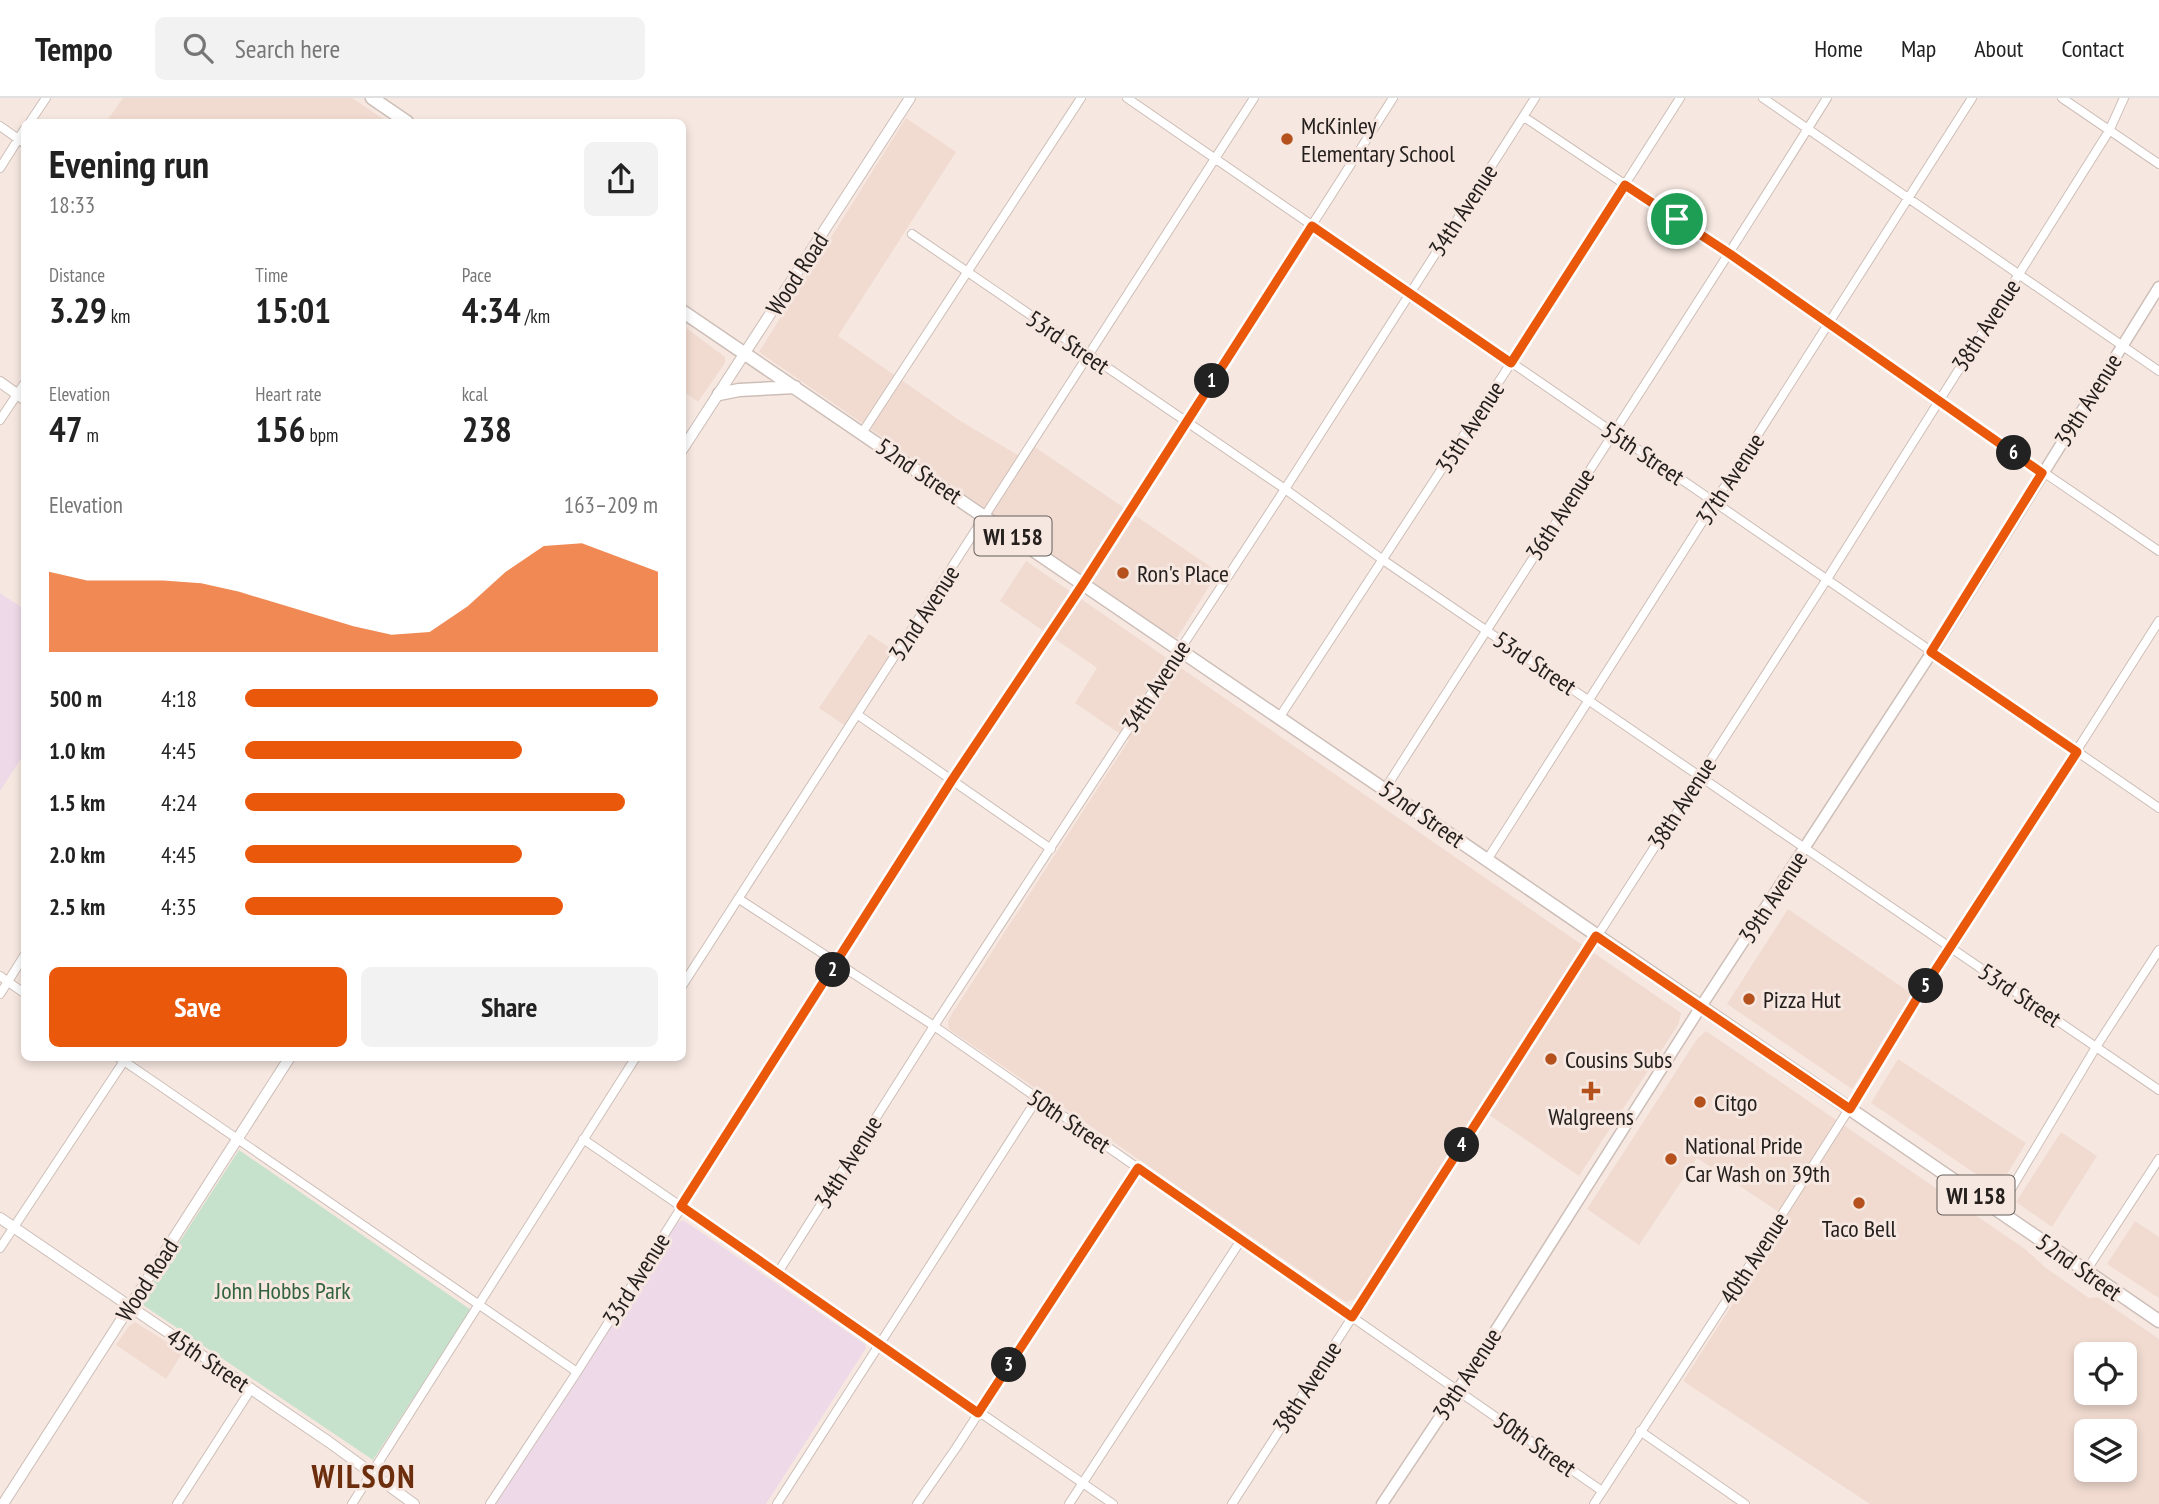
<!DOCTYPE html>
<meta charset="utf-8">
<style>
:root{--surface:#fff;--page:#f2f2f2;--text:#222;--muted:#767676;--line:#e0e0e0;--accent:#ea580c}
body{margin:0;font-family:"PT Sans Narrow",sans-serif;background:var(--page);color:var(--text);height:100vh;display:flex;flex-direction:column;font-size:26px;white-space:nowrap}
*{box-sizing:border-box;margin:0}
p{font-size:23px;color:var(--muted)}
.icon{flex:none;width:38px;height:38px;fill:none;stroke:currentColor;stroke-width:2;stroke-linecap:round;stroke-linejoin:round}
.map{position:relative;flex:1;overflow:hidden}
.panel{position:absolute;left:21px;top:21px;width:665px;height:942px;display:flex;flex-direction:column;background:var(--surface);border-radius:10px;box-shadow:0 4px 10px #0003}
.panel>*{flex:none}
.controls{position:absolute;left:2074px;top:1244px;display:grid;gap:14px}
.controls a{display:grid;place-items:center;width:63px;height:63px;border-radius:10px;background:var(--surface);box-shadow:0 4px 10px #0003;font-size:35px}
.pin{position:absolute;display:grid;place-items:center;width:60px;height:60px;color:#fff;margin:-30px;border:4px solid #fff;border-radius:50%;box-shadow:0 2px 7px #0007}
.km{position:absolute;width:35px;height:35px;margin:-18px;border-radius:50%;background:#222;color:#fff;font-size:19px;line-height:35px;text-align:center}
.round{display:grid;place-items:center;flex:none;width:74px;height:74px;border-radius:10px;background:var(--page)}
.summary{display:flex;align-items:center;justify-content:space-between;height:119px;padding:0 28px}
h1{font-size:38px;font-weight:700;line-height:52px}
.figures{display:grid;grid-template-columns:repeat(3,1fr);gap:10px;height:119px;padding:7px 28px}
.figures div{display:grid;align-content:center}
.figures b{font-size:35px;font-weight:700}
.figures small{font-size:19px;font-weight:400}
.figures p{font-size:19px}
.chart{height:196px;padding:14px 28px}
.chart p{display:flex;justify-content:space-between}
.chart svg{width:100%;height:126px;margin-top:7px;fill:var(--accent);opacity:.7}
.cta{display:flex;gap:14px;margin-top:auto;padding:14px 28px}
.cta a{flex:1;height:80px;border-radius:10px;background:var(--accent);color:#fff;font-size:28px;font-weight:700;line-height:80px;text-align:center}
.cta a+a{background:var(--page);color:var(--text)}
ul{padding:0 28px;list-style:none;font-size:23px}
li{display:grid;grid-template-columns:112px 84px 1fr;align-items:center;height:52px}
li i{height:18px;border-radius:9px;background:var(--accent)}
header{display:flex;align-items:center;gap:42px;box-sizing:border-box;height:98px;padding:0 35px;background:var(--surface);border-bottom:2px solid var(--line)}
header strong{font-size:33px}
nav{display:flex;gap:38px;margin-inline-start:auto;font-size:24px}
.search{width:490px;height:63px;background:var(--page);display:flex;align-items:center;gap:18px;box-sizing:border-box;padding:0 24px;border-radius:10px;color:var(--muted);font-size:26px}
.map>svg:first-child{display:block}
.built{fill:#f1dbd0;fill-rule:evenodd}
.education{fill:#eed9e9}
.green{fill:#c7e2cc}
.lines{fill:none;stroke-linecap:round;stroke-linejoin:round}
.minor-casing{stroke:#cdbeb8;stroke-width:10}
.tertiary-casing{stroke:#cdbeb8;stroke-width:12}
.secondary-casing{stroke:#cdbeb8;stroke-width:13}
.primary-casing{stroke:#cdbeb8;stroke-width:15}
.minor{stroke:#fff;stroke-width:8}
.tertiary{stroke:#fff;stroke-width:10}
.secondary{stroke:#fff;stroke-width:10}
.primary{stroke:#fff;stroke-width:12}
.route-casing{stroke:#fff;stroke-width:14}
.route{stroke:#ea580c;stroke-width:9}
.poi-dot{fill:#b5511d;stroke:#f6e7e0;stroke-width:2.5}
.labels{text-anchor:middle;dominant-baseline:central;stroke-width:6;stroke-linejoin:round;paint-order:stroke}
.shield{fill:#f6e7e0;stroke:#645c58;stroke-width:2}
.shield-label{font-size:23px;font-weight:bold;fill:#25201d}
.poi-label{font-size:24px;fill:#25201d;stroke:#f6e7e0;text-anchor:start}
.street-label{font-size:24px;fill:#25201d;stroke:#f6e7e0}
.park-label{font-size:24px;fill:#30633e;stroke:#f6e7e0}
.district-label{font-size:32px;font-weight:bold;letter-spacing:2px;fill:#6d2e0d;stroke:#f6e7e0}
</style>
<header>
<strong>Tempo</strong>
<div class="search"><svg class="icon" aria-label="search" viewBox="0 0 24 24"><circle cx="10" cy="10" r="6"/><path d="M15 15l6 6"/></svg>Search here</div>
<nav><a>Home</a><a>Map</a><a>About</a><a>Contact</a></nav>
</header>
<div class="map">
<svg width="2159" height="1406" viewBox="0 0 2159 1406">
<rect width="100%" height="100%" fill="#f6e7e0"/>
<path class="built" d="M 123,0 L 352,0 L 388,24 L 106,24 Z
M 906,20 L 956,54 L 838,238 L 959,322 L 1021,359 L 1029,345 L 1218,474 L 1177,540 L 1156,528 L 759,254 Z
M 682,227 L 725,259 L 725,265 L 698,304 L 683,293 Z
M 1026,463 L 1681,915 L 1678,927 L 1579,1078 L 1479,1010 L 1355,1201 L 1346,1204 L 949,931 L 948,923 L 953,914 L 1129,642 L 1075,605 L 1097,570 L 1000,503 Z
M 869,536 L 893,552 L 844,627 L 819,610 Z
M 1788,811 L 1912,896 L 1852,991 L 1727,906 Z
M 1706,933 L 2025,1151 L 2046,1170 L 2089,1200 L 2098,1199 L 2159,1241 L 2159,1406 L 1870,1406 L 1683,1283 L 1788,1120 L 1697,1060 L 1639,1147 L 1587,1111 L 1697,941 ZM 2086,1256 L 2124,1256 L 2124,1295 L 2086,1295 ZM 2086,1334 L 2124,1334 L 2124,1372 L 2086,1372 Z
M 1898,961 L 2026,1045 L 1998,1091 L 1871,1005 Z
M 2061,1034 L 2097,1058 L 2052,1129 L 2016,1104 Z
M 2135,1123 L 2159,1139 L 2159,1200 L 2107,1166 Z
M 135,1224 L 183,1254 L 166,1281 L 116,1247 L 129,1228 Z"/>
<path class="education" d="M 0,495 L 24,511 L 24,656 L 0,693 Z
M 683,1122 L 865,1246 L 866,1250 L 766,1406 L 496,1406 L 675,1126 Z"/>
<path class="green" d="M 239,1052 L 471,1212 L 373,1362 L 140,1205 Z"/>
<g class="lines">
<g class="minor-casing">
<path id="minor" d="M 1127,0 L 2159,710
M 1763,0 L 2159,273
M 2062,0 L 2159,66
M 1524,19 L 1729,156 L 1828,227 L 2159,453
M 30,24 L 46,0
M 0,28 L 24,45
M 0,70 L 24,32
M 912,136 L 1285,391 L 1383,462 L 2159,992
M 0,322 L 24,286
M 862,335 L 1081,0
M 858,617 L 1051,751
M 1279,620 L 1511,265 L 1680,0
M 1385,691 C 1532,460 1682,232 1827,0
M 1487,762 L 1972,0
M 739,801 L 934,928 L 1602,1393
M 0,878 L 24,895
M 682,888 L 1254,0
M 0,896 L 24,858
M 118,959 L 577,1274
M 583,1041 L 1113,1406
M 1998,1113 L 2096,949 L 2159,852
M 0,1150 L 126,960
M 2086,1173 L 2159,1061
M 777,1176 L 934,928 L 1285,391 L 1535,0
M 1640,1333 L 1745,1406
M 177,1406 L 251,1291
M 352,1406 L 636,959
M 490,1406 L 577,1274 L 952,683 L 1083,486 L 1393,0
M 777,1406 L 1037,1001
M 917,1406 L 956,1350 L 1138,1070
M 1069,1406 L 1241,1142
M 1232,1406 L 1827,481 L 2109,33 L 2124,0
M 1594,1406 L 1755,1159 L 2159,523"/>
</g>
<g class="tertiary-casing">
<path id="tertiary" d="M 0,284 L 24,301
M 682,352 L 910,0
M 0,1120 L 329,1344 L 414,1406
M 3,1406 L 290,959"/>
</g>
<g class="secondary-casing">
<path id="secondary" d="M 1382,1406 L 1458,1292 L 1700,910 L 1932,554 L 2159,189"/>
</g>
<g class="primary-casing">
<path id="primary" d="M 372,0 L 407,24
M 682,213 C 1177,546 1666,887 2159,1223
M 719,296 L 739,292 L 795,289"/>
</g>
<use href="#minor" class="minor"/>
<use href="#tertiary" class="tertiary"/>
<use href="#secondary" class="secondary"/>
<use href="#primary" class="primary"/>
</g>
<g class="lines">
<g class="route-casing">
<path id="route" d="M 1625,87 L 1730,156 L 2042,375 L 1931,554 L 2077,654 L 1916,902 L 1850,1011 L 1596,838 L 1352,1219 L 1138,1070 L 978,1315 L 681,1108 L 952,682 L 1083,486 L 1312,128 L 1511,265 Z"/>
</g>
<use href="#route" class="route"/>
</g>
<g class="poi-dot">
<circle cx="1287" cy="41" r="7"/>
<circle cx="1123" cy="475" r="7"/>
<circle cx="1749" cy="901" r="7"/>
<circle cx="1551" cy="961" r="7"/>
<path d="M1587.5 982.5h7v7h7v7h-7v7h-7v-7h-7v-7h7z"/>
<circle cx="1700" cy="1004" r="7"/>
<circle cx="1671" cy="1061" r="7"/>
<circle cx="1859" cy="1105" r="7"/>
</g>
<g class="labels">
<g class="shield">
<rect x="974.5" y="418.5" width="77" height="39" rx="5"/>
<rect x="1937.5" y="1077.5" width="77" height="39" rx="5"/>
</g>
<g class="shield-label">
<text x="1013" y="438">WI 158</text>
<text x="1976" y="1097">WI 158</text>
</g>
<g class="poi-label">
<text x="1301" y="27">McKinley<tspan x="1301" dy="28">Elementary School</tspan></text>
<text x="1137" y="475">Ron's Place</text>
<text x="1763" y="901">Pizza Hut</text>
<text x="1565" y="961">Cousins Subs</text>
<text x="1714" y="1004">Citgo</text>
<text x="1591" y="1018" text-anchor="middle">Walgreens</text>
<text x="1685" y="1047">National Pride<tspan x="1685" dy="28">Car Wash on 39th</tspan></text>
<text x="1859" y="1130" text-anchor="middle">Taco Bell</text>
</g>
<g class="street-label">
<text transform="translate(1463 112) rotate(-57)">34th Avenue</text>
<text transform="translate(797 176) rotate(-57)">Wood Road</text>
<text transform="translate(1986 227) rotate(-57)">38th Avenue</text>
<text transform="translate(1068 244) rotate(34)">53rd Street</text>
<text transform="translate(2088 302) rotate(-58)">39th Avenue</text>
<text transform="translate(1470 329) rotate(-57)">35th Avenue</text>
<text transform="translate(1643 355) rotate(34)">55th Street</text>
<text transform="translate(919 373) rotate(34)">52nd Street</text>
<text transform="translate(1730 381) rotate(-57)">37th Avenue</text>
<text transform="translate(1560 416) rotate(-57)">36th Avenue</text>
<text transform="translate(924 515) rotate(-57)">32nd Avenue</text>
<text transform="translate(1535 565) rotate(34)">53rd Street</text>
<text transform="translate(1156 588) rotate(-57)">34th Avenue</text>
<text transform="translate(1682 705) rotate(-57)">38th Avenue</text>
<text transform="translate(1422 716) rotate(35)">52nd Street</text>
<text transform="translate(1773 799) rotate(-57)">39th Avenue</text>
<text transform="translate(2020 897) rotate(34)">53rd Street</text>
<text transform="translate(1069 1023) rotate(34)">50th Street</text>
<text transform="translate(848 1064) rotate(-58)">34th Avenue</text>
<text transform="translate(1754 1160) rotate(-57)">40th Avenue</text>
<text transform="translate(2079 1169) rotate(35)">52nd Street</text>
<text transform="translate(636 1181) rotate(-58)">33rd Avenue</text>
<text transform="translate(147 1182) rotate(-57)">Wood Road</text>
<text transform="translate(208 1262) rotate(34)">45th Street</text>
<text transform="translate(1467 1276) rotate(-57)">39th Avenue</text>
<text transform="translate(1307 1289) rotate(-57)">38th Avenue</text>
<text transform="translate(1535 1346) rotate(35)">50th Street</text>
</g>
<g class="park-label">
<text x="283" y="1192">John Hobbs Park</text>
</g>
<g class="district-label">
<text x="364" y="1378">WILSON</text>
</g>
</g>
</svg>
<div class="controls">
<a><svg class="icon" aria-label="locate" viewBox="0 0 24 24"><circle cx="12" cy="12" r="6"/><path d="M12 2v4M12 18v4M2 12h4M18 12h4"/></svg></a>
<a><svg class="icon" aria-label="layers" viewBox="0 0 24 24"><path d="M12 4l9 5-9 5-9-5zM3 14l9 5 9-5"/></svg></a>
</div>
<div class="pin" style="left:1677px;top:121px;background:#1e9e55"><svg class="icon" aria-label="arrive" viewBox="0 0 24 24"><path d="M6 21V4h12l-3 4 3 4H6"/></svg></div>
<b class="km" style="left:1212px;top:283px">1</b>
<b class="km" style="left:833px;top:872px">2</b>
<b class="km" style="left:1009px;top:1267px">3</b>
<b class="km" style="left:1462px;top:1047px">4</b>
<b class="km" style="left:1926px;top:888px">5</b>
<b class="km" style="left:2014px;top:355px">6</b>
<section class="panel">
<div class="summary"><div><h1>Evening run</h1><p>18:33</p></div><a class="round"><svg class="icon" aria-label="share" viewBox="0 0 24 24"><path d="M12 15V3M7 8l5-5 5 5M5 13v7h14v-7"/></svg></a></div>
<div class="figures">
<div><p>Distance</p><b>3.29<small> km</small></b></div>
<div><p>Time</p><b>15:01</b></div>
<div><p>Pace</p><b>4:34<small> /km</small></b></div>
</div>
<div class="figures">
<div><p>Elevation</p><b>47<small> m</small></b></div>
<div><p>Heart rate</p><b>156<small> bpm</small></b></div>
<div><p>kcal</p><b>238</b></div>
</div>
<div class="chart"><p><span>Elevation</span>163–209 m</p>
<svg viewBox="0 0 160 44" preserveAspectRatio="none"><path d="M0 44V16L10 19L20 19L30 19L40 20L50 23L60 27L70 31L80 35L90 38L100 37L110 28L120 16L130 7L140 6L150 11L160 16V44z"/></svg>
</div>
<ul>
<li><b>500 m</b>4:18<i style="width:100%"></i></li>
<li><b>1.0 km</b>4:45<i style="width:67%"></i></li>
<li><b>1.5 km</b>4:24<i style="width:92%"></i></li>
<li><b>2.0 km</b>4:45<i style="width:67%"></i></li>
<li><b>2.5 km</b>4:35<i style="width:77%"></i></li>
</ul>
<div class="cta"><a>Save</a><a>Share</a></div>
</section>
</div>
